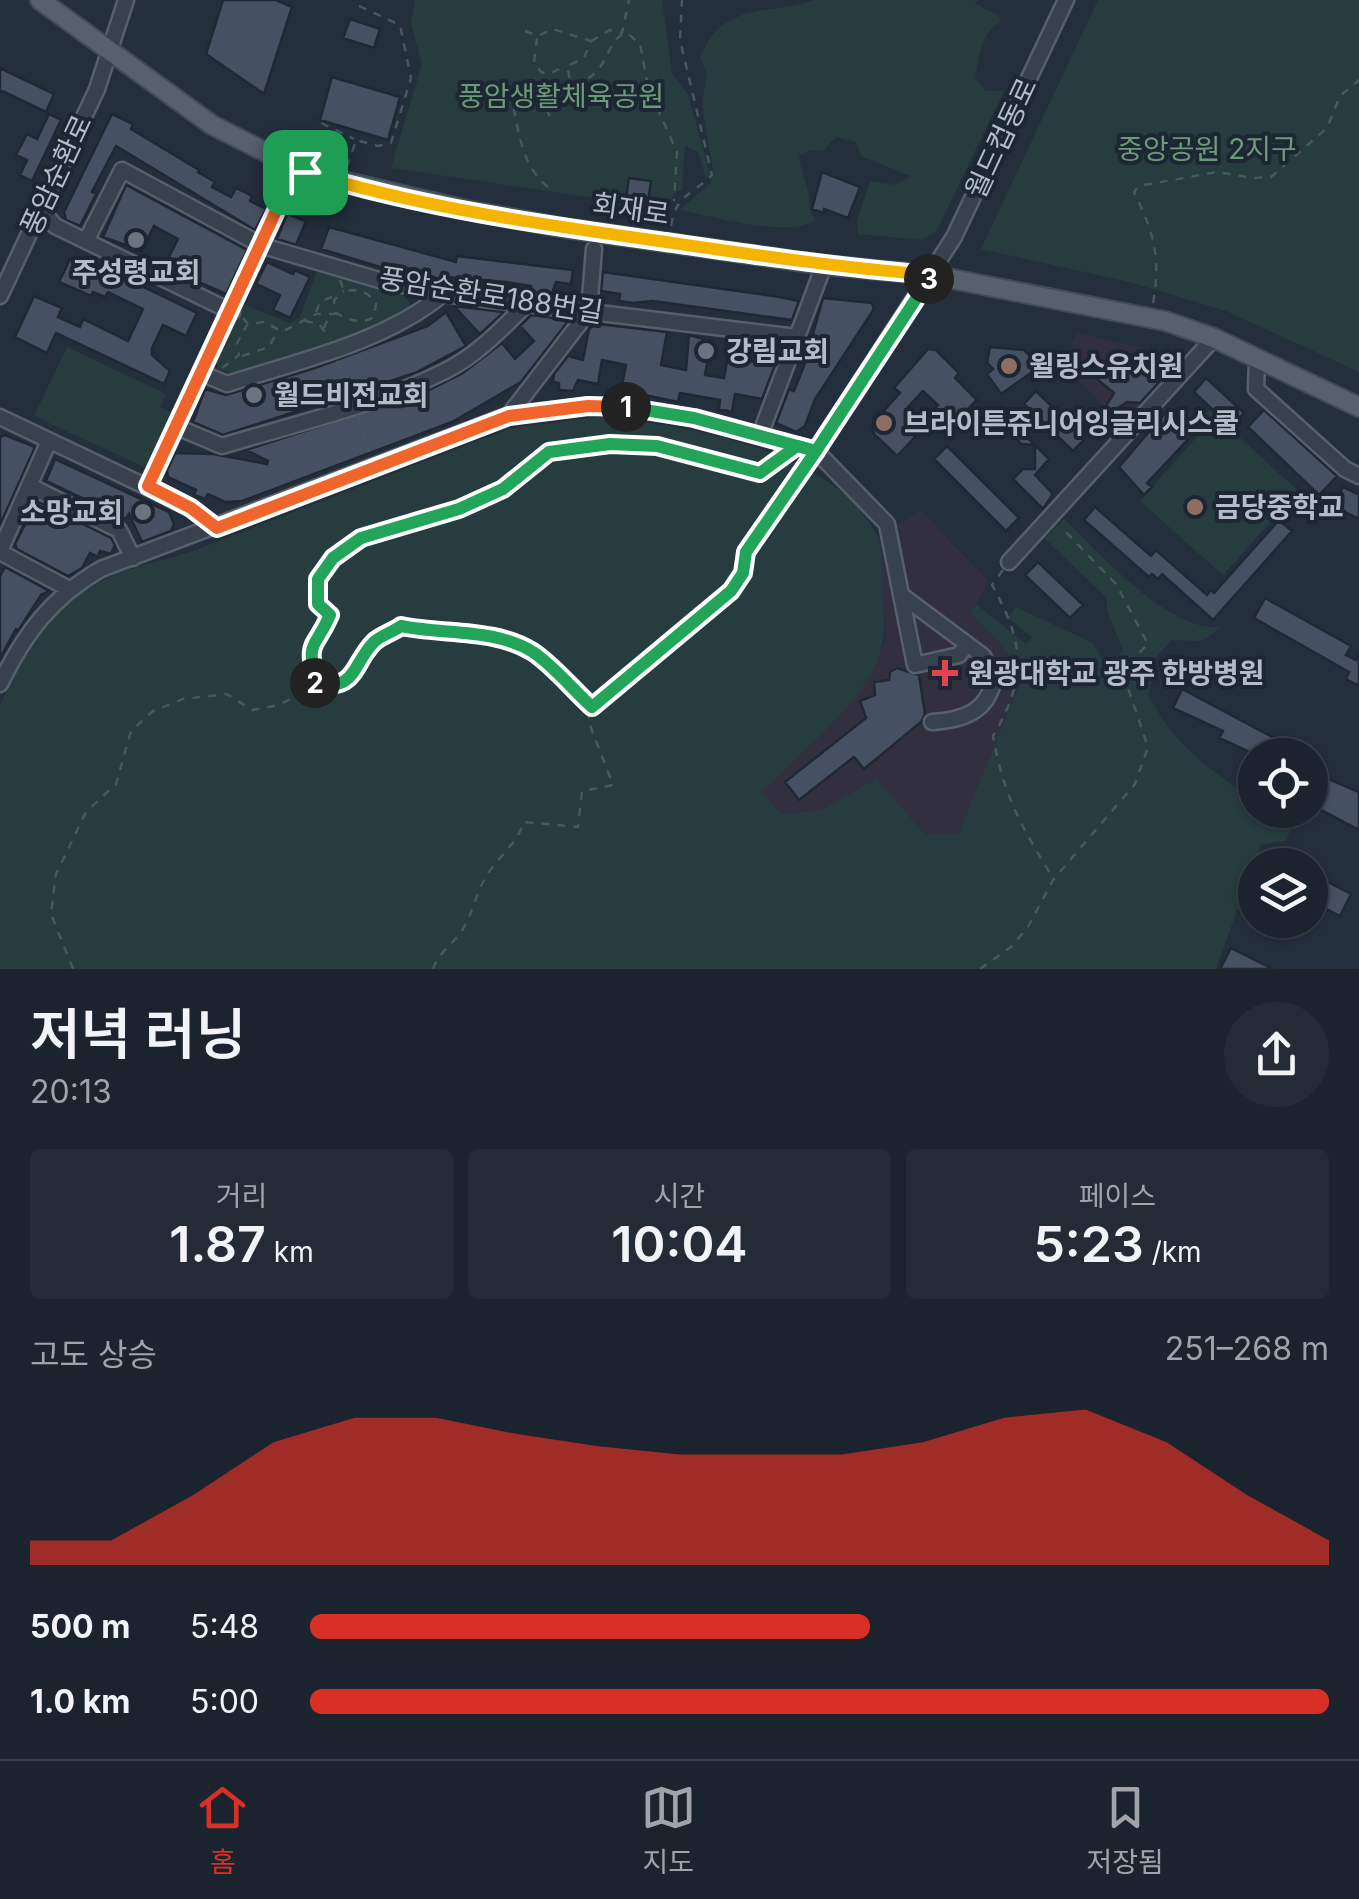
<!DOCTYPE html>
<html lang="ko">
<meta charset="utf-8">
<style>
:root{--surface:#1b232e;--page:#242b36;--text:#f1f3f6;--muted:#a0a4aa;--line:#39404a;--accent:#d93025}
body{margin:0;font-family:Inter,"Noto Sans KR",sans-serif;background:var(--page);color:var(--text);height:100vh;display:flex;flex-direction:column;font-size:38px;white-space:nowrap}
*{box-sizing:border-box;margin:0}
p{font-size:32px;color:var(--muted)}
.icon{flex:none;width:55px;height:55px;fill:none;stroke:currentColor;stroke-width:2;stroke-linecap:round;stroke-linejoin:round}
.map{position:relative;height:969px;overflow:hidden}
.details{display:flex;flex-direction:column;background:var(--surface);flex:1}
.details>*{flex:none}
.buttons{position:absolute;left:1238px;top:738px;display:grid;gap:20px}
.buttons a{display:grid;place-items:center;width:90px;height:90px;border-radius:50%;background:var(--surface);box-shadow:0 2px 8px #0004,0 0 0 2px var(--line);font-size:50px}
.pin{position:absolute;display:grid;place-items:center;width:85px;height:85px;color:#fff;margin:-42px;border-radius:20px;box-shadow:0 5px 15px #0006}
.km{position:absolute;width:50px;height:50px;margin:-25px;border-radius:50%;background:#222;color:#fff;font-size:28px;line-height:50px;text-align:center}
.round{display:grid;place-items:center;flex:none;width:105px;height:105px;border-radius:52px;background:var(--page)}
.overview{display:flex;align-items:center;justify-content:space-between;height:170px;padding:0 30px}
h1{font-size:55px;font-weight:600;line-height:75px}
.metrics{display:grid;grid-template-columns:repeat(3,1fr);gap:15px;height:170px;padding:10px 30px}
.metrics div{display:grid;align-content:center;border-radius:10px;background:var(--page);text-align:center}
.metrics b{font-size:50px;font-weight:600}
.metrics small{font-size:28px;font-weight:400}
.metrics p{font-size:28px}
.chart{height:280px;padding:20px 30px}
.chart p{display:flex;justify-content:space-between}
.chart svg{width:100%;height:180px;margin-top:10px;fill:var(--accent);opacity:.7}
ul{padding:0 30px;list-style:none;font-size:32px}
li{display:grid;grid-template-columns:160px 120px 1fr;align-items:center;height:75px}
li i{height:25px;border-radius:12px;background:var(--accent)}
.dock{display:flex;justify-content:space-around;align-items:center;height:140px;border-top:2px solid var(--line);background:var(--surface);font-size:28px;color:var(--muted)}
.dock a{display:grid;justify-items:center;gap:5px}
.dock .current{color:var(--accent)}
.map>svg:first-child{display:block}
.medical{fill:#32303f}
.green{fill:#263c3f}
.building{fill:#455162;stroke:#1f2835;stroke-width:2.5}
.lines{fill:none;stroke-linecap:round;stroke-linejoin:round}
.minor-casing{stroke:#565f6c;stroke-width:19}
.major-casing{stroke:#414a57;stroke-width:22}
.path{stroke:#44595c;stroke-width:2.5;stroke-dasharray:8 8;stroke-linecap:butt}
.minor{stroke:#38414e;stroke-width:14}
.major{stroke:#56606e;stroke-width:18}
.split-1-casing{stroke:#fff;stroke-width:20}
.split-2-casing{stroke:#fff;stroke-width:20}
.split-3-casing{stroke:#fff;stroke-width:20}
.split-4-casing{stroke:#fff;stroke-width:20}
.split-1{stroke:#f0652b;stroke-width:12}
.split-2{stroke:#22a559;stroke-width:12}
.split-3{stroke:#22a559;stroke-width:12}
.split-4{stroke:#f5b400;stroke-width:12}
.worship-dot{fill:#6b7280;stroke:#1d2633;stroke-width:4}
.education-dot{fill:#8d6e63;stroke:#1d2633;stroke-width:4}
.health-dot{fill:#e0444e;stroke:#1d2633;stroke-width:4}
.labels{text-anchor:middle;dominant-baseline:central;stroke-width:8;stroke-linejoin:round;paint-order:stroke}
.park-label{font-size:28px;fill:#6b9a76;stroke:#1d2633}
.street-label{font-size:28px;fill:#b4bcc9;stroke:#1d2633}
.poi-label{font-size:28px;font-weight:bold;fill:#b4bcc9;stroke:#1d2633;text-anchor:start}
</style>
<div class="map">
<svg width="1359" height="969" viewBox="0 0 1359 969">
<rect width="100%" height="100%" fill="#242f3e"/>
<path class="medical" d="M 1077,333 L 1149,350 L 1181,361 L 1180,367 L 1122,427 L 1063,364 Z
M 920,510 L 989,582 L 971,613 L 1005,649 L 1022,679 L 958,835 L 926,835 L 876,780 L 822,810 L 782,814 L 761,793 L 861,689 L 874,667 L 886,640 L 878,537 Z"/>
<path class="green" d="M 415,0 L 662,0 L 672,73 L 688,94 L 710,175 L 706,178 L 698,152 L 685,146 L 682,190 L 677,191 L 664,208 L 391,168 L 422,64 L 411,23 Z
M 815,0 L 979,0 L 974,3 L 999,16 L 1000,22 C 980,34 979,58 975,78 L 986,91 L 1004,91 L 937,230 L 922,240 L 858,234 L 857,221 L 870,181 L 896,185 L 911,176 L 861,156 L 856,142 L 836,137 L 823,151 L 810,150 L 799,156 C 802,176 811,191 810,211 L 816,220 C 787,239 713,216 679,210 L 707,186 L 714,175 L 702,106 L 707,73 L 700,58 C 723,0 767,16 815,0 Z
M 1098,0 L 1359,0 L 1359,372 L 1226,311 L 1129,282 L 981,249 Z
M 318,268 L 400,291 L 411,304 C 396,328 269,363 235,374 L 219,369 L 216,362 L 243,304 L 290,323 L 300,317 Z
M 67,347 L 166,394 L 160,407 L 175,414 L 151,465 L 144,467 L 34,416 Z
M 1210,410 L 1309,501 L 1304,508 L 1292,498 L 1223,575 L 1140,501 L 1210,422 L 1204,415 Z
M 606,416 C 692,429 832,448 876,534 C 883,548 881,571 882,587 C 884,617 888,640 874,668 C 849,716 799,754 762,792 L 781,814 L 822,810 L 876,779 L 926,835 L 958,834 L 1022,679 L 1005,649 L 970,613 L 976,604 L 1026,644 L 1032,637 L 1008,618 L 1016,607 L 1093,643 L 1109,670 L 1123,650 L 1107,611 L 1107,598 L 1044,538 L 1064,519 C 1101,554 1169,633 1222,627 L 1202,641 L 1172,640 L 1157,656 L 1148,695 C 1179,751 1206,765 1255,801 L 1255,810 L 1261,810 L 1264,822 L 1275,818 L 1278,810 L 1302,811 L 1285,841 L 1261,844 L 1216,969 L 0,969 L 0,705 L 24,654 L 58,610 L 88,588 L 121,572 L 193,551 L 511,428 Z"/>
<path class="building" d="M 223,0 L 276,0 L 292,7 L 264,94 L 206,54 Z
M 350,19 L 380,29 L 374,48 L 343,38 Z
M 0,68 L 54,94 L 46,112 L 0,90 Z
M 332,77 L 400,97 L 388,140 L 320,120 Z
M 49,114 L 61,120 L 32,181 L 20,175 L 27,160 L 16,155 L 27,134 L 37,139 Z
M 112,114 L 133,124 L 131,129 L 199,170 L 198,172 L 215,182 L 212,187 L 231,197 L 236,188 L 252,196 L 250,201 L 266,209 L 255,230 L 116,146 L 92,192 L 96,194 L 80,226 L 66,220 L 64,212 Z
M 822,172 L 860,187 L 848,218 L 824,209 L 823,213 L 812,209 Z
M 629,178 L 651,181 L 648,202 L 626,198 Z
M 126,185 L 247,250 L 226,294 L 164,267 L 178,239 L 154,226 L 142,251 L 103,237 Z
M 287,214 L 306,221 L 296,245 L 277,239 Z
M 329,227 L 456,262 L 457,256 L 573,270 L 571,284 L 556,282 L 551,296 L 530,292 L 531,286 L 506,282 L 447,277 L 446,282 L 413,269 L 392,266 L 390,270 L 321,249 Z
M 70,259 L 91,269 L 94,263 L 197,313 L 186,336 L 163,325 L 152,348 L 152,355 L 170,371 L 164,384 L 56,333 L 47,353 L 15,337 L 34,296 L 62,308 L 58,317 L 80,327 L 83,319 L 128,341 L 143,309 L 108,292 L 105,297 L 93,292 L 91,296 L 59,282 Z
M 267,262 L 293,274 L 295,270 L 310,277 L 290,318 L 273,310 L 280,295 L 256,284 Z
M 603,272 L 780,297 L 799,301 L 792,320 L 653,301 L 633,303 L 619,301 L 620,294 L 601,291 Z
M 823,298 L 872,303 L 874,309 L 815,399 L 805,426 L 796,432 L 776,423 L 789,389 L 794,391 L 805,363 Z
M 454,306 L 503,312 L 503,313 L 480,334 Z
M 446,312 L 466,346 L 415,373 L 223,435 L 193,422 L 205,389 L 226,395 L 315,368 L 428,326 Z
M 531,315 L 569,320 L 521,382 L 452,422 L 242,501 L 225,502 L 208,494 L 205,499 L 194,495 L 196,490 L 168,477 L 167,471 L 175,453 L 213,454 L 267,464 L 268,461 L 246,450 L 423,393 L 463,373 L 502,343 L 515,359 L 534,341 L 520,326 Z
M 598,324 L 667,332 L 661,365 L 686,370 L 689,335 L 711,341 L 705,375 L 724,378 L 731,340 L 744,341 L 742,360 L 774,365 L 774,368 L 762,399 L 735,394 L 732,412 L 719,409 L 720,400 L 680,393 L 678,402 L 621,390 L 626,365 L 602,360 L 598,384 L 578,380 L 573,391 L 559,390 L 559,383 L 553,382 L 554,374 L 568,356 L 583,360 L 589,329 Z
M 990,347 L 1024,350 L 1041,366 L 1001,394 L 987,374 L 993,369 L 987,363 Z
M 928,349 L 936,350 L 959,373 L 955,378 L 977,400 L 947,430 L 931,412 L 938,405 L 923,391 L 908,407 L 915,414 L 905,423 L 915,437 L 897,456 L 874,434 L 872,424 L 900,393 L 894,388 Z
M 1106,369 L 1116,370 L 1121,378 L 1133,371 L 1162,379 L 1140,403 L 1127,402 L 1111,413 L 1106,406 L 1114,393 L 1097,379 Z
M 1206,378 L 1244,413 L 1231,427 L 1194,392 Z
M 1036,391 L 1085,439 L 1073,451 L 1024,404 Z
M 1264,410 L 1337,476 L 1319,495 L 1248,427 Z
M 1166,412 L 1192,435 L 1147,483 L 1152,487 L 1144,495 L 1119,467 Z
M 1019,429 L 1049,459 L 1035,475 L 1053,494 L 1043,509 L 1013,479 L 1023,469 L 1035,469 L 1035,445 L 1021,444 L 1013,435 Z
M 5,435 L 35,447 L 0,525 L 0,437 Z
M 947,446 L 1019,518 L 1006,531 L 934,459 Z
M 55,459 L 169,512 L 174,524 L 171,531 L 142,542 L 129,514 L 126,519 L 46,481 Z
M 1343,487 L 1359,495 L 1359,519 L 1333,506 Z
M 37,501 L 111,538 L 115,545 L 111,554 L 100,551 L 98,557 L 90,553 L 82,568 L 68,576 L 17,549 L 15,544 Z
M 1095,507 L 1151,556 L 1156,550 L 1207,595 L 1211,590 L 1214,593 L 1279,520 L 1292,531 L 1213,620 L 1162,574 L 1158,579 L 1152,574 L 1149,577 L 1084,520 Z
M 1038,562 L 1083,605 L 1070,618 L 1025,575 Z
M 5,567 L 49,591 L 41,595 L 18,631 L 16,629 L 0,658 L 0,576 Z
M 1265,598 L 1351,646 L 1346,655 L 1356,660 L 1359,654 L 1359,686 L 1346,679 L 1349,672 L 1254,618 Z
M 897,668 L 919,675 L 925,714 L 921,722 L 864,769 L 854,757 L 799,800 L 785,782 L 866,718 L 860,701 L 875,695 L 874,682 L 889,680 L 890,672 Z
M 1182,689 L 1278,740 L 1272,755 L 1256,755 L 1219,738 L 1223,731 L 1173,708 Z
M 1319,775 L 1359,792 L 1359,830 L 1310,804 L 1310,777 L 1316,780 Z
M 1310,881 L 1325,889 L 1328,882 L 1351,894 L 1340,916 L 1316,904 L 1310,917 Z
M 1231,948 L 1273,969 L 1220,969 Z"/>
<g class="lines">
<g class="minor-casing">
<path id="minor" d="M 41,209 L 55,226 L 232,312
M 86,241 L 122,170 L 263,246 L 379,280 L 443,294 L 797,337 L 760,435
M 0,296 L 97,89 L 126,0
M 589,311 L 594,249
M 797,337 L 824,265
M 1257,361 L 1256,389 L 1345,469 L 1359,476
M 201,373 L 227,384 C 299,361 385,342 443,294
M 509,415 L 589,311
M 0,417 L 191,508 L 217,528
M 177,427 L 222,446 C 294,424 378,405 445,371 C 478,355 503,327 529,302
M 816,451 L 954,237 L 1066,0
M 30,486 L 119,530 L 133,558
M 148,486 L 297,168
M 361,538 L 459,509 L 503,489 L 549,452 L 611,444 L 657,446 L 760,473 L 797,446
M 0,551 L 49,441
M 0,552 L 69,589
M 1009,562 L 1214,338
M 904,597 L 983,656 L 994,677 C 989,712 963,720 932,722
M 0,684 C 25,633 51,598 101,569 L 509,415 L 588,406 L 620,406 L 694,418 L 816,451 L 887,524 L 915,665 L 959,655 L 967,644"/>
</g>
<g class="major-casing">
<path id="major" d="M 40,0 L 212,125 L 305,172 L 467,210 L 565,228 L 824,265 L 932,275 L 1165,321 L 1214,338 L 1359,407"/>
</g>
<path class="path" d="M 525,31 L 538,36 L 553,29 L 591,41 L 584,58 L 567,66 L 571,84
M 537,38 L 534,62 L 541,72 L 547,74 L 567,66
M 591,41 L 610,30 L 622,33 L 629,0
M 543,93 L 550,119
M 321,123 L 354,139
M 347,167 L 356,140 L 378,146 L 391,143 L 411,78 L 400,25 L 357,5
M 548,187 C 521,165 519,132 512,100 C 536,93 575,91 594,74 C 608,62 610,36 627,33 L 640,44 L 648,87 L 677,152 L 674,201
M 671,226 C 676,194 691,196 712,175 L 680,40 L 682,0
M 340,280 L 344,291 C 359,289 367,291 376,303 L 374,317 C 362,325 347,320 335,312 L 334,300 L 344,291
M 1153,303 C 1161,258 1154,233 1134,192 L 1139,186 L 1217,172 L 1253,178 L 1271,177 L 1327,128 L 1340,96 L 1359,80
M 316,312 L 320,302 L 334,296
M 243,318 L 248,324 L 265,322 L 282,332 L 316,314 L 338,314
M 305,321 L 319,324 L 330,339
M 324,328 L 330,314
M 242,356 L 269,347 L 277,332
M 337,361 L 349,396
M 222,368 L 239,355 L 237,343 L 247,325
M 357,417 L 369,452
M 1003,570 L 992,585 C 1025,644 1027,678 993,736 C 1004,797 1021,826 1053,878
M 315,684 L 311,657 L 313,638 L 330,615 L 318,604 C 319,574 324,565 349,547
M 73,969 L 51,914 L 56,874 L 86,812 L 116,784 L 131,731 L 153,711 L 183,699 L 227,694 L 252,710 L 279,705 L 316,685 L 338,683 L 354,676 L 375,641 L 401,626 C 445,635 494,628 533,653 C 554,666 573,690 592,707
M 433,969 C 440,951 451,946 461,932 C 472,916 475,897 484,880 C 496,858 516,846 524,822 L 578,827 L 582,791 L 613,785 L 588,720 L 592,707 L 731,591 L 743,573 L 746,552 L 809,460
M 980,969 L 1011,947 L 1028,927 L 1053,880 L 1135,784 L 1148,747 L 1128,688 L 1132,660 L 1148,644 L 1116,584 L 1061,527"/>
<use href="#minor" class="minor"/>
<use href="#major" class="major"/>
</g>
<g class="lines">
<g class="split-1-casing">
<path id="split-1" d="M 305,172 L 296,168 L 148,486 L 191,508 L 217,528 L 509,416 L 588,406 L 626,407"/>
</g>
<g class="split-2-casing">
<path id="split-2" d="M 315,683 C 357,692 352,664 374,642 C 380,636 393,632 401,626 C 445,635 494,628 533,652 C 554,666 573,690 592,707 L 731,591 L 743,573 L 746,552 L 816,451 L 694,418 L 626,407"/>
</g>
<g class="split-3-casing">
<path id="split-3" d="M 315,683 C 307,636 314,652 330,615 L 318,604 L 318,579 L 333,558 L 361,538 L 459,509 L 503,489 L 549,452 L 610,444 L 657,446 L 760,473 L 797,446 L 816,451 L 929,279"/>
</g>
<g class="split-4-casing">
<path id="split-4" d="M 305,172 C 422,208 545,225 666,242 C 755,255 843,268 932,275 L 929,279"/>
</g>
<use href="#split-1" class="split-1"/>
<use href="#split-2" class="split-2"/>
<use href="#split-3" class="split-3"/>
<use href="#split-4" class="split-4"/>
</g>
<g class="worship-dot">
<circle cx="136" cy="240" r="10"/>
<circle cx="706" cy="351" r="10"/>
<circle cx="254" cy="395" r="10"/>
<circle cx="143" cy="512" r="10"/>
</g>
<g class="education-dot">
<circle cx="1009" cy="366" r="10"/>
<circle cx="884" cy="423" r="10"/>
<circle cx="1195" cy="507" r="10"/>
</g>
<path class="health-dot" d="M940 658h10v10h10v10h-10v10h-10v-10h-10v-10h10z"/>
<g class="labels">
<g class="park-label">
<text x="561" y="96">풍암생활체육공원</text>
<text x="1207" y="149">중앙공원 2지구</text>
</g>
<g class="street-label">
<text transform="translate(1001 138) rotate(-65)">월드컵동로</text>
<text transform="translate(56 175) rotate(-65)">풍암순환로</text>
<text transform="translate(631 209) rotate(8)">회재로</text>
<text transform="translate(491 295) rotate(9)">풍암순환로188번길</text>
</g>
<g class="poi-label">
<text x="136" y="272" text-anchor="middle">주성령교회</text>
<text x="726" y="351">강림교회</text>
<text x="1029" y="366">윌링스유치원</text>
<text x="274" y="395">월드비전교회</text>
<text x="904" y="423">브라이튼쥬니어잉글리시스쿨</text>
<text x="1215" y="507">금당중학교</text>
<text x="123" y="512" text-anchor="end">소망교회</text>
<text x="968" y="673">원광대학교 광주 한방병원</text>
</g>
</g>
</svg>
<div class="buttons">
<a><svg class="icon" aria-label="locate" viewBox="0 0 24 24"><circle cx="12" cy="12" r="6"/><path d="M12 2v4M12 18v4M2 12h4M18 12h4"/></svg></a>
<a><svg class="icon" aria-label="layers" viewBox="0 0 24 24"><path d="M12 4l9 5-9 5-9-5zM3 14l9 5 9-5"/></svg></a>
</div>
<div class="pin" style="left:305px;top:172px;background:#1e9e55"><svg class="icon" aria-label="arrive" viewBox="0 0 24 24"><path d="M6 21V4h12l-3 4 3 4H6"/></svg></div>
<b class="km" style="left:626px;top:407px">1</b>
<b class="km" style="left:315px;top:683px">2</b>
<b class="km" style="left:929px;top:279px">3</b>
</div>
<section class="details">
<div class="overview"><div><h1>저녁 러닝</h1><p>20:13</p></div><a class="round"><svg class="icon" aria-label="share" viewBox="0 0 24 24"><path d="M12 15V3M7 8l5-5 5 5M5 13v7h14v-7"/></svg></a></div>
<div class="metrics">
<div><p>거리</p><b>1.87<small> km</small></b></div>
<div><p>시간</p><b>10:04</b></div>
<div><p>페이스</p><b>5:23<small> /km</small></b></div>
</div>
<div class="chart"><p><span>고도 상승</span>251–268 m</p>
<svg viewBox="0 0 160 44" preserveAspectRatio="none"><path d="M0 44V38L10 38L20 27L30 14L40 8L50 8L60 12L70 15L80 17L90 17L100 17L110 14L120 8L130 6L140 14L150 27L160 38V44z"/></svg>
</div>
<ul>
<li><b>500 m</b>5:48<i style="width:55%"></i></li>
<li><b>1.0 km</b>5:00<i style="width:100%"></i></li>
</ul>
</section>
<nav class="dock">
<a class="current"><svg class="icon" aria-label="home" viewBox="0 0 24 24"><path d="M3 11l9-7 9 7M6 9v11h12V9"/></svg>홈</a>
<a><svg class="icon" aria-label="map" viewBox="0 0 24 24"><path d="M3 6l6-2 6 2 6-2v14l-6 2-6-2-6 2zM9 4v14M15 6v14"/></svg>지도</a>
<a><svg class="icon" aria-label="saved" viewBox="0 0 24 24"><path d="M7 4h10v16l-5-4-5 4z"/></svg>저장됨</a>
</nav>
